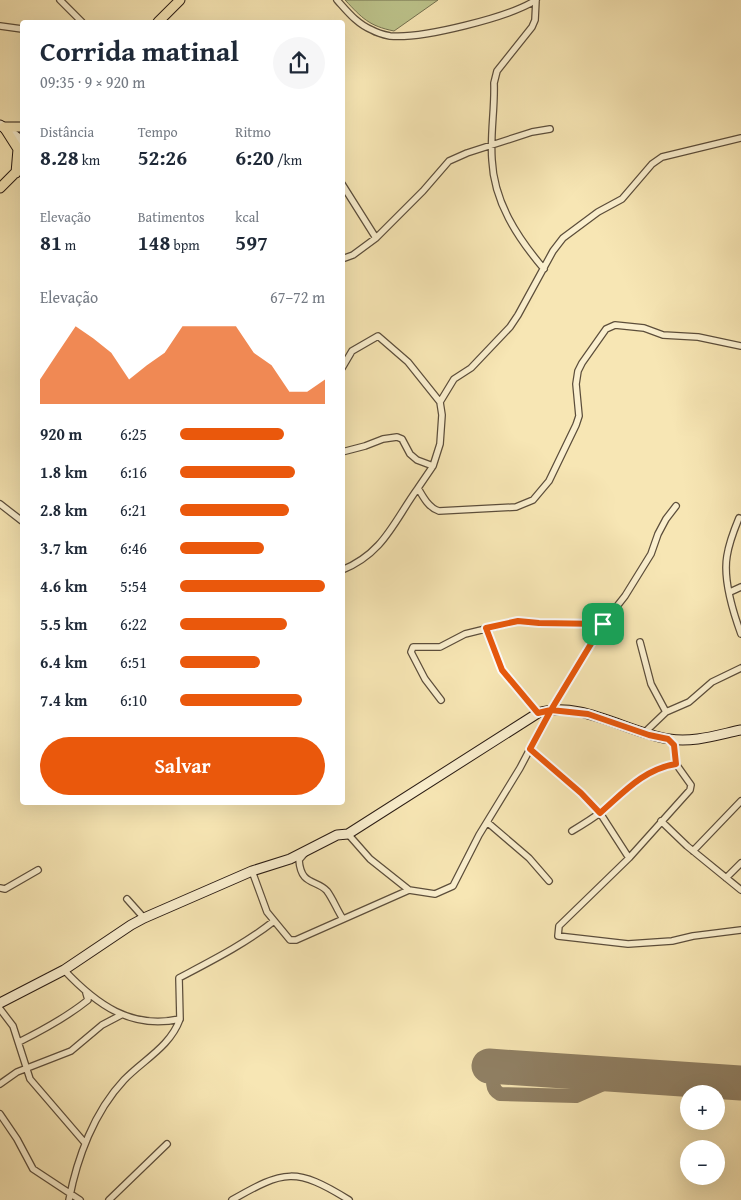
<!DOCTYPE html>
<html lang="pt">
<meta charset="utf-8">
<style>
:root{--surface:#fff;--page:#f6f6f7;--text:#1f2937;--muted:#747a83;--accent:#ea580c}
body{margin:0;font-family:"Gentium Book Plus",serif;background:var(--page);color:var(--text);height:100vh;display:flex;flex-direction:column;font-size:19px;white-space:nowrap}
*{box-sizing:border-box;margin:0}
p{font-size:16px;color:var(--muted)}
.icon{flex:none;width:28px;height:28px;fill:none;stroke:currentColor;stroke-width:2;stroke-linecap:round;stroke-linejoin:round}
.map{position:relative;flex:1;overflow:hidden}
.drawer{position:absolute;left:20px;top:20px;width:325px;height:785px;display:flex;flex-direction:column;background:var(--surface);border-radius:5px;box-shadow:0 5px 20px #0002}
.drawer>*{flex:none}
.tools{position:absolute;left:680px;top:1085px;display:grid;gap:10px}
.tools a{display:grid;place-items:center;width:45px;height:45px;border-radius:50%;background:var(--surface);box-shadow:0 5px 20px #0002;font-size:25px}
.pin{position:absolute;display:grid;place-items:center;width:42px;height:42px;color:#fff;margin:-21px;border-radius:10px;box-shadow:0 2px 8px #0006}
.round{display:grid;place-items:center;flex:none;width:52px;height:52px;border-radius:26px;background:var(--page)}
.overview{display:flex;align-items:center;justify-content:space-between;height:85px;padding:0 20px}
h1{font-size:28px;font-weight:700;line-height:38px}
.stats{display:grid;grid-template-columns:repeat(3,1fr);gap:8px;height:85px;padding:5px 20px}
.stats div{display:grid;align-content:center}
.stats b{font-size:21px;font-weight:700}
.stats small{font-size:14px;font-weight:400}
.stats p{font-size:14px}
.chart{height:140px;padding:10px 20px}
.chart p{display:flex;justify-content:space-between}
.chart svg{width:100%;height:90px;margin-top:5px;fill:var(--accent);opacity:.7}
.cta{display:flex;gap:10px;margin-top:auto;padding:10px 20px}
.cta a{flex:1;height:58px;border-radius:30px;background:var(--accent);color:#fff;font-size:20px;font-weight:700;line-height:58px;text-align:center}
ul{padding:0 20px;list-style:none;font-size:16px}
li{display:grid;grid-template-columns:80px 60px 1fr;align-items:center;height:38px}
li i{height:12px;border-radius:6px;background:var(--accent)}
.map>svg:first-child{display:block}
.green{fill:#bdc48c;stroke:#737050}
.lines{fill:none;stroke-linecap:round;stroke-linejoin:round}
.taxiway{stroke:#908064;stroke-width:14}
.runway{stroke:#908064;stroke-width:35}
.street-casing{stroke:#5c4e3b;stroke-width:8}
.secondary-casing{stroke:#291b13;stroke-width:11}
.primary-casing{stroke:#291b13;stroke-width:11}
.street{stroke:#faefce;stroke-width:5.5}
.secondary{stroke:#faefce;stroke-width:9}
.primary{stroke:#f7e6b4;stroke-width:9}
.route-casing{stroke:#fff;stroke-width:10}
.route{stroke:#ea580c;stroke-width:6}
</style>
<div class="map">
<svg width="741" height="1200" viewBox="0 0 741 1200">
<rect width="100%" height="100%" fill="#f7e6b4"/>
<filter id="stains"><feTurbulence type="fractalNoise" baseFrequency=".004" numOctaves="4"/><feColorMatrix values="0 0 0 0 .2 0 0 0 0 .09 0 0 0 0 .02 0 0 0 .5 -.17"/></filter>
<radialGradient id="worn" r=".72"><stop offset=".6" stop-color="#630" stop-opacity="0"/><stop offset="1" stop-color="#630" stop-opacity=".3"/></radialGradient>
<path class="green" d="M 345,0 L 438,0 L 394,31 C 369,26 362,18 345,0 Z"/>
<g class="lines">
<path class="taxiway" d="M 496,1067 C 494,1077 489,1088 500,1094 L 576,1096 L 619,1077 L 630,1076"/>
<path class="runway" d="M 489,1066 L 741,1083"/>
<g class="street-casing">
<path id="street" d="M 60,0 L 82,22
M 337,0 C 347,11 357,24 372,30 C 377,33 385,35 390,36 C 422,39 510,17 536,0
M 536,0 L 535,20 L 532,27 L 497,71 L 494,83 C 495,108 490,134 492,160 C 494,202 517,237 544,269
M 0,26 L 22,29
M 741,138 L 662,157 L 652,164 L 622,199 L 598,212 L 563,238 L 553,251 L 518,315 L 510,327 L 471,368 L 454,379 L 440,402 L 442,415 L 440,444 L 433,466 L 418,488 C 423,497 429,508 439,511 L 516,507 L 533,500 L 549,481 L 576,425 L 579,416 L 576,384 L 578,371 L 582,363 L 606,329 L 615,325 L 644,328 L 663,335 L 698,337 L 741,346
M 342,184 L 376,238
M 342,259 L 353,255 L 376,238 L 423,191 L 449,161 L 467,153 L 532,132 L 550,129
M 342,368 L 352,351 L 378,336 L 408,362 L 440,402
M 342,452 L 365,446 L 383,439 L 397,437 L 402,439 L 410,454 L 417,460 L 433,466
M 0,504 L 22,521
M 739,518 C 734,530 729,543 727,556 C 723,579 733,612 741,634
M 342,570 C 384,553 394,521 418,488
M 730,592 L 741,587
M 486,628 L 502,670 L 538,713
M 640,642 L 651,684 L 666,712
M 441,700 L 425,679 L 411,652 L 413,647 L 440,647 L 465,634 L 518,621 L 539,623 L 603,624
M 644,733 L 666,712 L 689,702 L 712,682 L 741,668
M 668,739 L 674,745 L 676,764 L 691,785 L 690,790 L 629,858 L 559,926 L 558,936 L 628,944 L 672,941 L 693,936 L 741,930
M 530,749 L 581,793 L 600,813 L 629,858
M 661,821 L 687,846 L 741,890
M 487,822 L 529,858 L 549,881
M 572,831 C 582,825 592,819 601,812 C 626,792 644,769 676,764
M 348,834 L 370,859 L 409,890 L 435,894 L 453,886 L 479,835 L 520,768 L 551,709 L 603,624 L 625,596 L 651,554 L 658,534 L 666,519 L 676,506
M 693,851 L 741,801
M 305,853 L 299,860 C 301,886 316,879 327,891 C 333,899 337,910 343,919
M 252,871 L 267,912 L 290,940 L 296,940 L 409,890
M 726,878 L 741,863
M 0,888 L 5,889 L 38,870
M 127,899 L 144,918
M 64,970 C 96,1004 131,1030 180,1019
M 0,1009 L 13,1026 L 30,1079 L 85,1143
M 19,1042 C 43,1030 67,1017 88,1000 L 86,993
M 0,1084 L 17,1072 L 71,1051 L 102,1025 L 121,1015
M 0,1114 L 17,1139 L 33,1169 L 80,1200
M 69,1200 C 77,1158 94,1112 124,1080 C 143,1060 170,1047 180,1019 L 179,978 C 211,961 245,944 274,921
M 109,1200 L 167,1144
M 232,1200 C 284,1170 296,1167 349,1200"/>
</g>
<g class="secondary-casing">
<path id="secondary" d="M 0,125 L 22,141
M 0,1003 L 64,970 L 131,925 L 144,918 L 252,871 L 290,859 L 337,835 L 348,834 L 538,713 C 579,699 628,733 669,739 C 693,743 717,735 741,730"/>
</g>
<g class="primary-casing">
<path id="primary" d="M 158,22 L 180,0
M 4,127 L 18,149 L 16,173
M 4,127 L 22,127
M 0,188 L 19,169"/>
</g>
<use href="#street" class="street"/>
<use href="#secondary" class="secondary"/>
<use href="#primary" class="primary"/>
</g>
<g class="lines">
<g class="route-casing">
<path id="route" d="M 603,624 L 539,623 L 518,621 L 486,628 L 502,670 L 538,713 L 551,710 L 530,749 L 581,793 L 600,813 C 624,792 644,769 676,764 L 674,745 L 668,739 L 649,735 L 588,714 L 551,710 L 603,624"/>
</g>
<use href="#route" class="route"/>
</g>
<rect width="100%" height="100%" filter="url(#stains)"/>
<rect width="100%" height="100%" fill="url(#worn)"/>
</svg>
<div class="tools">
<a>+</a>
<a>−</a>
</div>
<div class="pin" style="left:603px;top:624px;background:#1e9e55"><svg class="icon" aria-label="arrive" viewBox="0 0 24 24"><path d="M6 21V4h12l-3 4 3 4H6"/></svg></div>
<section class="drawer">
<div class="overview"><div><h1>Corrida matinal</h1><p>09:35 · 9 × 920 m</p></div><a class="round"><svg class="icon" aria-label="share" viewBox="0 0 24 24"><path d="M12 15V3M7 8l5-5 5 5M5 13v7h14v-7"/></svg></a></div>
<div class="stats">
<div><p>Distância</p><b>8.28<small> km</small></b></div>
<div><p>Tempo</p><b>52:26</b></div>
<div><p>Ritmo</p><b>6:20<small> /km</small></b></div>
</div>
<div class="stats">
<div><p>Elevação</p><b>81<small> m</small></b></div>
<div><p>Batimentos</p><b>148<small> bpm</small></b></div>
<div><p>kcal</p><b>597</b></div>
</div>
<div class="chart"><p><span>Elevação</span>67–72 m</p>
<svg viewBox="0 0 160 44" preserveAspectRatio="none"><path d="M0 44V32L10 19L20 6L30 12L40 19L50 32L60 25L70 19L80 6L90 6L100 6L110 6L120 19L130 25L140 38L150 38L160 32V44z"/></svg>
</div>
<ul>
<li><b>920 m</b>6:25<i style="width:72%"></i></li>
<li><b>1.8 km</b>6:16<i style="width:79%"></i></li>
<li><b>2.8 km</b>6:21<i style="width:75%"></i></li>
<li><b>3.7 km</b>6:46<i style="width:58%"></i></li>
<li><b>4.6 km</b>5:54<i style="width:100%"></i></li>
<li><b>5.5 km</b>6:22<i style="width:74%"></i></li>
<li><b>6.4 km</b>6:51<i style="width:55%"></i></li>
<li><b>7.4 km</b>6:10<i style="width:84%"></i></li>
</ul>
<div class="cta"><a>Salvar</a></div>
</section>
</div>
